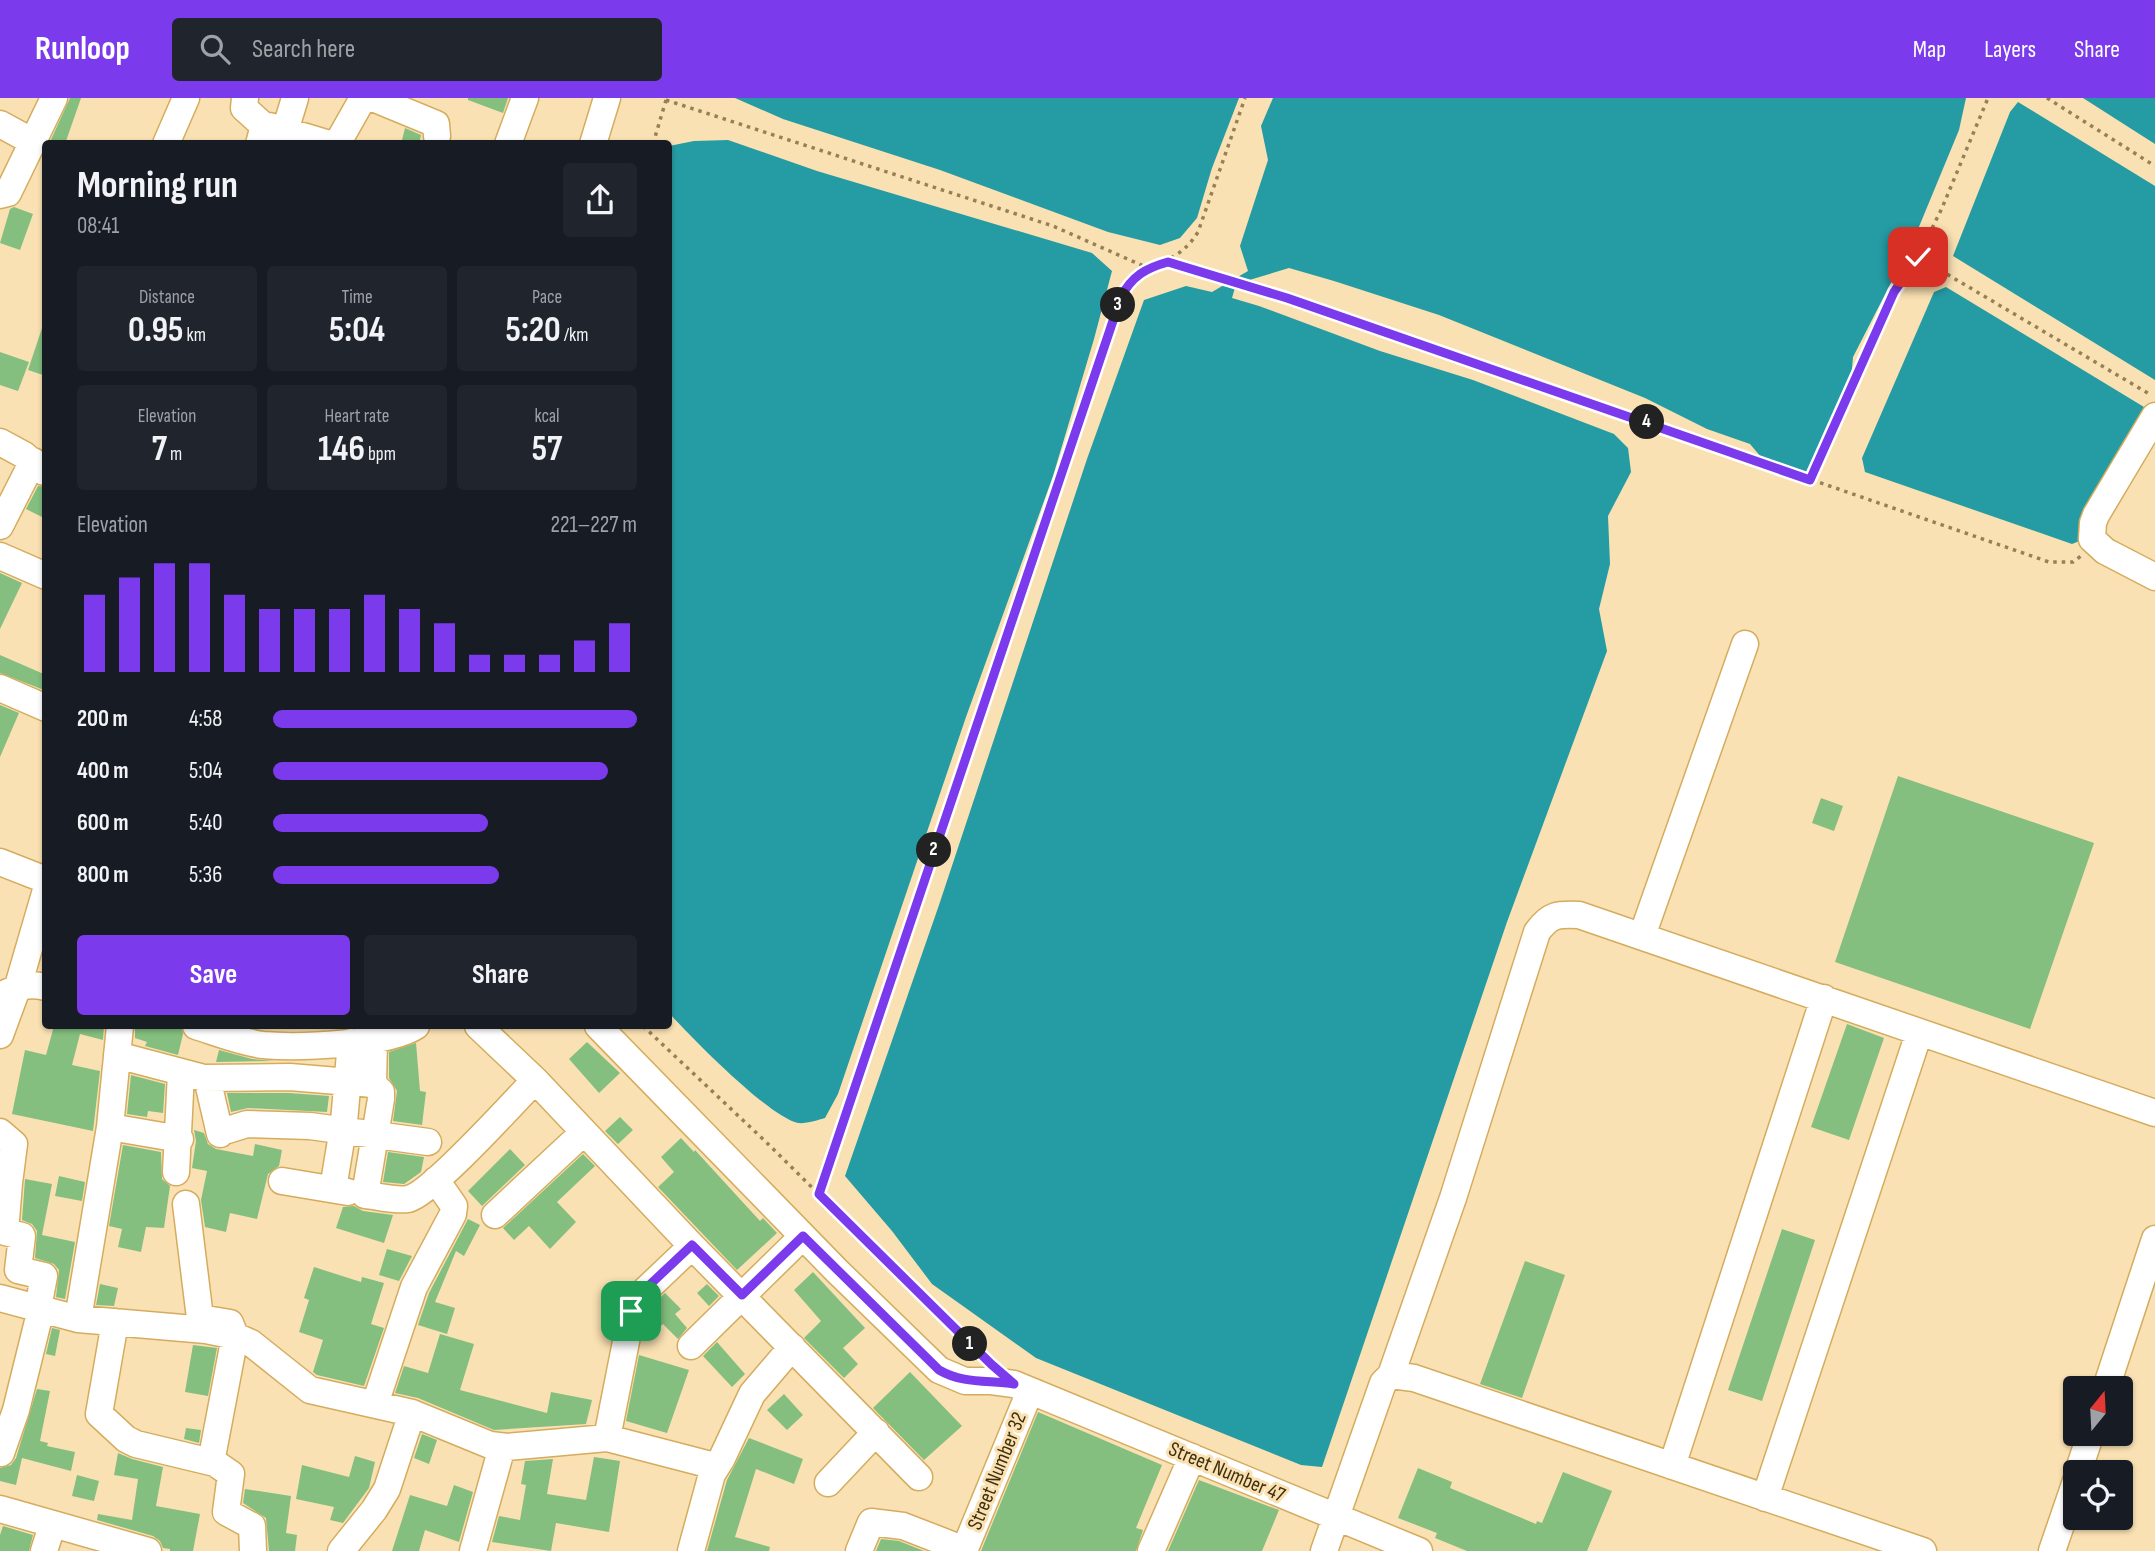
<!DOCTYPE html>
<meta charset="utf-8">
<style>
:root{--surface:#171b24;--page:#20242c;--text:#f1f3f6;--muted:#9ea1a6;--accent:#7c3aed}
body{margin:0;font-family:"Sofia Sans Condensed",sans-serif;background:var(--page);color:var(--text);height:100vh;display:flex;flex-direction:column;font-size:26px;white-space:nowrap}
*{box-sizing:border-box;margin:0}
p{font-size:23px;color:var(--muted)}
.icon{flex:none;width:38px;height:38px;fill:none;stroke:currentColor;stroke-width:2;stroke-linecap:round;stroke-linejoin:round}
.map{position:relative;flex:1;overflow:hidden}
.details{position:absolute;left:42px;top:42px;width:630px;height:889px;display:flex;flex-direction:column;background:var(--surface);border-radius:7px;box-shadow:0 2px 5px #0004}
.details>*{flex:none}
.needle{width:46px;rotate:18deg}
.fabs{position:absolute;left:2063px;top:1278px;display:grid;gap:14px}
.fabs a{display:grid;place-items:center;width:70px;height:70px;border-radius:7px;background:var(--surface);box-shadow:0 2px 5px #0004;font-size:35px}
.pin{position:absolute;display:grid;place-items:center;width:60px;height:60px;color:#fff;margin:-30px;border-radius:14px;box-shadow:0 4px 10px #0006}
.km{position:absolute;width:35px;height:35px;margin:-18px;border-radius:50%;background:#222;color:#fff;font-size:19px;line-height:35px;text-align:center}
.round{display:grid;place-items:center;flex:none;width:74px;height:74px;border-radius:7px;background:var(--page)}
.overview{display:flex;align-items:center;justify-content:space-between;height:119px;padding:0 35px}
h1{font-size:38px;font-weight:700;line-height:52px}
.metrics{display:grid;grid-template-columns:repeat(3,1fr);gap:10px;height:119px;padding:7px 35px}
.metrics div{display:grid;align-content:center;border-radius:7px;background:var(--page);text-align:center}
.metrics b{font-size:35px;font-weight:700}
.metrics small{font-size:19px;font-weight:400}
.metrics p{font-size:19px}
.chart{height:196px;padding:14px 35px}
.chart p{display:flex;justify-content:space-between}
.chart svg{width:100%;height:126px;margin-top:7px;stroke:var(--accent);stroke-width:6}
.button{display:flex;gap:14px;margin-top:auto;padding:14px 35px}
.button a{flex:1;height:80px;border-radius:7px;background:var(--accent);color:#fff;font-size:28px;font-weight:700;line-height:80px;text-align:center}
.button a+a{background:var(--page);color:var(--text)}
ul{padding:0 35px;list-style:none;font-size:23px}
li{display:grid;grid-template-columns:112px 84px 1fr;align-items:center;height:52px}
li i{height:18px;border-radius:9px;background:var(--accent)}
header{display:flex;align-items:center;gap:42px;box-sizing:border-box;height:98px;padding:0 35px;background:var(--accent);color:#fff}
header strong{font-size:33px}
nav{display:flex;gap:38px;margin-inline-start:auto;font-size:24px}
.search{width:490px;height:63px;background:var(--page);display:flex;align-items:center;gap:18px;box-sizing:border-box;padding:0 24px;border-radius:7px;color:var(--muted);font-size:26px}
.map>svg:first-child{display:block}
.water{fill:#259ba3}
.building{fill:#84bf7f}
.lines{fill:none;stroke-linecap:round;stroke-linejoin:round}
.minor-casing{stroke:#d5ac5d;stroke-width:29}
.path{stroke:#958058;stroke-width:3.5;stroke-dasharray:3.5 5;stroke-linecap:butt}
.minor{stroke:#fff;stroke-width:26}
.route-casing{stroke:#fff;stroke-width:14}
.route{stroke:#7c3aed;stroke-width:9}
.labels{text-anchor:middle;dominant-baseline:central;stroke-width:6;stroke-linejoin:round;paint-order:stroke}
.street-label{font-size:21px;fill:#3f2f0c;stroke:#fae1b3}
</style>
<header>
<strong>Runloop</strong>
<div class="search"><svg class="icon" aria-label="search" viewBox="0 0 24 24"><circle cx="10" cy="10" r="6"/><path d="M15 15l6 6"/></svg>Search here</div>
<nav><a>Map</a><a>Layers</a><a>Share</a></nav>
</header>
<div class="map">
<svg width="2155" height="1453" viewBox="0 0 2155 1453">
<rect width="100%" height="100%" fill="#fae1b3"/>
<path class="water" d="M 735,0 L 1239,0 L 1212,70 L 1197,120 L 1180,140 L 1160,147 L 1108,134 L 940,72 L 783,21 Z
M 1273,0 L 1966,0 L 1959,32 L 1916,136 L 1853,259 L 1850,294 L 1820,372 L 1803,376 L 1766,365 L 1750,346 L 1707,331 L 1645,300 L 1439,217 L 1334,183 L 1289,170 L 1236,186 L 1232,200 L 1259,208 L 1380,253 L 1473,282 L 1614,336 L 1628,350 L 1631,374 L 1608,418 L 1610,466 L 1599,511 L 1607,553 L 1507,824 L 1322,1369 L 1301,1367 L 1036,1260 L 932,1186 L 892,1133 L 845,1078 L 939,807 L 1087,361 L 1144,202 L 1186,188 L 1212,194 L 1248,173 L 1240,148 L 1268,62 L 1261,28 Z
M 2083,0 L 2155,0 L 2155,46 Z
M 2018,4 L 2155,88 L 2155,282 L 1953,158 L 2010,14 Z
M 728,42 L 817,73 L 1092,155 L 1112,173 L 1094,241 L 1053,378 L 966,619 L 838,996 L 825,1020 C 818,1022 806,1026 798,1025 C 769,1019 692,940 669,915 L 669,48 L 694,43 Z
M 1946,189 L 2144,309 L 2148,319 L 2087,440 L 2072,446 L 1865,374 L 1862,360 L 1934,194 Z"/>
<path class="building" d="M 70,0 L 81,0 L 65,46 L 49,46 Z
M 468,0 L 508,0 L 503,15 L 468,2 Z
M 405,30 L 421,37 L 419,46 L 401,46 Z
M 14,109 L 33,116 L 20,152 L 0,145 L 10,111 Z
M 43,227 L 46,228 L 46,278 L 28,272 Z
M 0,254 L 29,264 L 18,293 L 0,287 Z
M 38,388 L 46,389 L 46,421 L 26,411 Z
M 0,475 L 22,485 L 0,531 Z
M 0,557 L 46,577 L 44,592 L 0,575 Z
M 0,607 L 19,615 L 0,659 Z
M 1898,678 L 2094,745 L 2030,931 L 1835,864 Z
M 1821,700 L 1843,708 L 1834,733 L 1812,725 Z
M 1847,926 L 1884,940 L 1849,1042 L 1811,1029 Z
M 54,928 L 104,928 L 103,942 L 80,936 L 72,967 L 100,973 L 93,1033 L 12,1016 L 25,952 L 46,957 Z
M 135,928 L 181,928 L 183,936 L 178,957 L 145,948 L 147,944 L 135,940 Z
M 587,944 L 620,975 L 599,995 L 569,961 Z
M 416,945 L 420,993 L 426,994 L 422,1027 L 393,1023 L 397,993 L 389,980 L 389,954 Z
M 219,952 L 252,961 L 275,963 L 216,964 Z
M 131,977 L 165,986 L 163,1015 L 148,1013 L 147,1019 L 127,1016 Z
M 227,995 L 289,995 L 329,998 L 327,1014 L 248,1010 L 231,1014 Z
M 620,1019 L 633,1032 L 618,1046 L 605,1033 Z
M 194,1032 L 204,1035 L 208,1046 L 216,1051 L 253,1058 L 255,1046 L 282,1052 L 279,1068 L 268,1076 L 257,1121 L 230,1115 L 226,1134 L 205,1129 L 201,1102 L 207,1073 L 192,1070 L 196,1043 Z
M 681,1040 L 694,1054 L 695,1052 L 760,1123 L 763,1120 L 777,1135 L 737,1172 L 658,1089 L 674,1074 L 661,1059 Z
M 123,1047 L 161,1054 L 162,1081 L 170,1088 L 164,1130 L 146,1129 L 141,1154 L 118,1149 L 122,1131 L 109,1128 Z
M 510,1051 L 525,1067 L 482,1108 L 468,1093 Z
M 388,1054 L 424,1059 L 421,1074 L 404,1086 L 383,1084 Z
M 583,1056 L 595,1068 L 557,1104 L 576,1124 L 550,1151 L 529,1128 L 514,1142 L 503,1130 Z
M 59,1078 L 85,1084 L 82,1103 L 55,1098 Z
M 25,1081 L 52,1086 L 42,1137 L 75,1144 L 65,1201 L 56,1199 L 59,1172 L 54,1166 L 35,1160 L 37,1133 L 32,1126 L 22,1122 Z
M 354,1108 L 363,1113 L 393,1117 L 384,1145 L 336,1130 L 343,1109 Z
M 468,1121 L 480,1127 L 464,1158 L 456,1153 L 435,1204 L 455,1210 L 447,1236 L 418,1227 L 429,1195 Z
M 1782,1131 L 1815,1142 L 1762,1303 L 1728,1292 Z
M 387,1151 L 412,1158 L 399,1183 L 379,1177 Z
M 1525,1163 L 1565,1177 L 1522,1300 L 1480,1286 Z
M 314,1169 L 361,1184 L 362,1179 L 384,1185 L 371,1226 L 384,1230 L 364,1288 L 317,1277 L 313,1274 L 323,1242 L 299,1234 L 309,1202 L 304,1200 Z
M 813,1174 L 865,1230 L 843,1250 L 858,1266 L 844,1280 L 804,1240 L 821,1223 L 794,1192 Z
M 100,1186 L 118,1190 L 114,1208 L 96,1207 Z
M 707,1186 L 719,1198 L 709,1208 L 697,1195 Z
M 665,1195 L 681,1211 L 675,1216 L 687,1230 L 678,1241 L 663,1226 L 655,1233 L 646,1224 L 648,1211 Z
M 52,1230 L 60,1232 L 55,1258 L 46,1256 Z
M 440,1236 L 474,1246 L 460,1292 L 547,1315 L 551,1294 L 592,1302 L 586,1326 L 494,1332 L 418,1300 L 395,1295 L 404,1268 L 428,1275 Z
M 717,1244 L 745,1276 L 732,1289 L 703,1258 Z
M 193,1247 L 217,1250 L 208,1298 L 185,1294 Z
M 639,1257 L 689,1272 L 667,1335 L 626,1323 Z
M 910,1274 L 962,1328 L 924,1362 L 873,1310 Z
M 37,1291 L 50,1293 L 40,1343 L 48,1345 L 47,1348 L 75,1354 L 71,1373 L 22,1360 L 16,1387 L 0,1383 L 0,1370 L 11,1367 L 16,1360 Z
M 784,1296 L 803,1317 L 787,1332 L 767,1312 Z
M 1038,1314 L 1162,1367 L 1136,1430 L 1143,1432 L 1136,1453 L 981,1453 Z
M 186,1330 L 201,1332 L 199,1345 L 184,1341 Z
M 422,1336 L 437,1342 L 429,1366 L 414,1360 Z
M 749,1340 L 803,1361 L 794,1386 L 756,1371 L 735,1439 L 770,1449 L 769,1453 L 707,1453 L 727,1382 Z
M 118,1355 L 132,1361 L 163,1369 L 156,1408 L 200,1416 L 193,1453 L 170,1453 L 170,1451 L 163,1450 L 160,1443 L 153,1438 L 97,1422 L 98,1416 L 132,1422 L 138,1381 L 114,1377 Z
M 355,1358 L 375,1364 L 369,1390 L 343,1425 L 330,1422 L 334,1409 L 296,1401 L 302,1367 L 349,1379 Z
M 594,1359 L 620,1363 L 609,1434 L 556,1425 L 551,1453 L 492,1444 L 499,1418 L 520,1422 L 526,1387 L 521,1386 L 525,1363 L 553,1361 L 547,1396 L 586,1402 Z
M 1418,1370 L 1452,1384 L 1450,1390 L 1536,1426 L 1537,1423 L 1542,1425 L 1563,1374 L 1612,1393 L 1587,1453 L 1467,1453 L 1435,1440 L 1437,1435 L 1398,1420 Z
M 77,1377 L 99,1383 L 94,1403 L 72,1398 Z
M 1199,1382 L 1279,1412 L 1262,1453 L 1168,1453 Z
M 454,1387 L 473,1394 L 459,1444 L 425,1432 L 419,1453 L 392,1453 L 410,1397 L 447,1408 Z
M 245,1391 L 291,1398 L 286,1435 L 297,1437 L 295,1453 L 269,1453 L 266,1420 L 243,1405 Z
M 3,1428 L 33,1437 L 29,1453 L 0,1453 L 0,1437 Z
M 881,1441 L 899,1443 L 924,1453 L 876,1453 Z"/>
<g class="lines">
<g class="minor-casing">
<path id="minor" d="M 245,0 L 244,10 L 265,29
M 373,0 L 436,26 L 437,38
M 0,26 L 33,44
M 285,33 L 295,0
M 166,46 L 186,0
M 259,46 L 263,31 L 269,28 L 329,46
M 337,46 L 363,0
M 508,46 L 525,0
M 593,46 L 607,0
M 0,97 L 8,95 L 54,0
M 2155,318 L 2096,417 L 2093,425 L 2092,441 L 2105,453 L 2155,479
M 0,344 L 24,357 L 44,374
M 0,428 L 33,363
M 0,458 L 46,478
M 0,590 L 46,610
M 0,764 L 46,782
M 1642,838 L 1745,546
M 4,896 C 20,888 28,885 46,889
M 196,928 C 218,935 240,944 263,947 C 298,950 387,947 416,928
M 478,928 L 535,982 L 692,1148 L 919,1379
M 598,928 L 837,1173 L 939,1272 L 965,1283 L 991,1283 L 1014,1286 L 1419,1453
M 0,937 L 18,888 L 46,792
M 374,941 L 373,986 L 381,994 L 381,1001 L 365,1097 C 377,1098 395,1103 408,1101 C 431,1096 514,1004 535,982
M 117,957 L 204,980 L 290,979 L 373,986
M 207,980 L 220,1036
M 110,1029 L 180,1041
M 0,1034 L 14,1046 L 9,1085 L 5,1134 L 22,1138 L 18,1172 L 44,1178 L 38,1210
M 221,1034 L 247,1026 L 310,1028 L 428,1044
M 176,1074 L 181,975
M 282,1083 L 348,1094
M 333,1091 L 344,1024 L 351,944
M 186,1106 L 200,1220 L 230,1225 L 235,1238 L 212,1359 L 215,1365 L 231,1376 L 226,1414 L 252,1428 L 253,1453
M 495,1117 L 584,1034
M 0,1200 L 78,1221 L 206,1232 L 235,1238 L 251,1245 L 310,1292 L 412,1315 L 490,1347 L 507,1349 L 607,1340 L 634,1203 L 692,1148
M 78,1221 L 110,1029 L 120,928
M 115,1224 L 99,1316 L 126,1341 L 136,1346 L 215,1365
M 691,1248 L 803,1138
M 1391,1277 L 1453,1100 L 1537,834 C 1550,816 1558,816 1579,817 L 2155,1015
M 2106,1290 L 2155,1141
M 375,1306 L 414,1189 L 453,1116 L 454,1108 L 436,1082
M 607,1340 L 711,1367 L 712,1376 L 691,1453
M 1,1355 L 16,1312 L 41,1211
M 1672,1368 L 1824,900
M 2078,1374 L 2091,1335
M 712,1376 L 722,1360 L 752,1296 L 792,1249
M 828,1385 L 876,1334
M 1765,1400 L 1919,935
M 0,1411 L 148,1453
M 44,1453 L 52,1428
M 341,1453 L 374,1412 L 387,1391 L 412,1315
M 473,1453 L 502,1349
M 859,1453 L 871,1424 L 903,1428 L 965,1452
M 964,1453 L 1030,1293
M 1151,1453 L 1192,1359
M 1324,1453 L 1383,1285 L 1391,1277 L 1414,1280 L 1923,1453
M 2052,1453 L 2076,1383"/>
</g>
<path class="path" d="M 2047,0 L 2155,68
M 666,2 L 1053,128 L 1148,170
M 653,46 L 666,2
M 1918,159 L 2151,297
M 1168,164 L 1287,200 L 2049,464 L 2073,464 L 2081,458
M 1810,382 L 1894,194 L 1918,159 L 1942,110 L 1988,0
M 643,928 L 765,1043 L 985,1260
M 819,1096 L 1121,199 C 1142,159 1174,173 1198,134 L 1245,0"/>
<use href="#minor" class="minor"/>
</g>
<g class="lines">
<g class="route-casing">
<path id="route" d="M 631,1213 L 634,1203 L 641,1195 L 692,1147 L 742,1197 L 803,1138 L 939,1272 C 963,1286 988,1282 1014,1286 L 991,1266 L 819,1096 L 1121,199 C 1132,178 1146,170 1168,164 L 1287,200 L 1810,382 L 1894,194 L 1918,159"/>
</g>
<use href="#route" class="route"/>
</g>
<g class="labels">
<g class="street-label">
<text transform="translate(997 1373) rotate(-68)">Street Number 32</text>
<text transform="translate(1227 1374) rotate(23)">Street Number 47</text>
</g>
</g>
</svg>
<div class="fabs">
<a><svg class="needle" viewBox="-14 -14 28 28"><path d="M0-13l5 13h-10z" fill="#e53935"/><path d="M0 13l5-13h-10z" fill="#9ea1a6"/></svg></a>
<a><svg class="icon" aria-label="locate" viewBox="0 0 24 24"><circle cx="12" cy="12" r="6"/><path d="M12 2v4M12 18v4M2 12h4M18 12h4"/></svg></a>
</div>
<div class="pin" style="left:631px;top:1213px;background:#1e9e55"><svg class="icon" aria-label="arrive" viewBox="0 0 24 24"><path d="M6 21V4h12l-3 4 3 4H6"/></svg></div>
<div class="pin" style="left:1918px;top:159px;background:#d93025"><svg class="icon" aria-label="check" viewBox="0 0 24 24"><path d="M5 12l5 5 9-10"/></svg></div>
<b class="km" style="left:970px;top:1246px">1</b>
<b class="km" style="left:934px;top:752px">2</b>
<b class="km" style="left:1118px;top:207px">3</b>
<b class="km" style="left:1647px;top:324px">4</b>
<section class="details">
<div class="overview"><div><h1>Morning run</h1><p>08:41</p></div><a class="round"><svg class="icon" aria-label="share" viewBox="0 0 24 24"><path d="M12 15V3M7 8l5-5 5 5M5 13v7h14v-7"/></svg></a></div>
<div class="metrics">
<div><p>Distance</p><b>0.95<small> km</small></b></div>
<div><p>Time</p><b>5:04</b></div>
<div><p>Pace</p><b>5:20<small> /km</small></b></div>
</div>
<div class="metrics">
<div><p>Elevation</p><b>7<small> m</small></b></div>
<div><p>Heart rate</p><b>146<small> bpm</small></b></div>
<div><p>kcal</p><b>57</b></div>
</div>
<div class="chart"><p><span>Elevation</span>221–227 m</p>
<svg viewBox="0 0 160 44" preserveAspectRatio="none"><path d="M5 44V17M15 44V11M25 44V6M35 44V6M45 44V17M55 44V22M65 44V22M75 44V22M85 44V17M95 44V22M105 44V27M115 44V38M125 44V38M135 44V38M145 44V33M155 44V27"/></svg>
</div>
<ul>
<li><b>200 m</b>4:58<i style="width:100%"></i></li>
<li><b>400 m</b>5:04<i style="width:92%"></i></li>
<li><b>600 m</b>5:40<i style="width:59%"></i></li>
<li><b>800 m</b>5:36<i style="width:62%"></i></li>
</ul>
<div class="button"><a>Save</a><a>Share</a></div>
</section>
</div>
